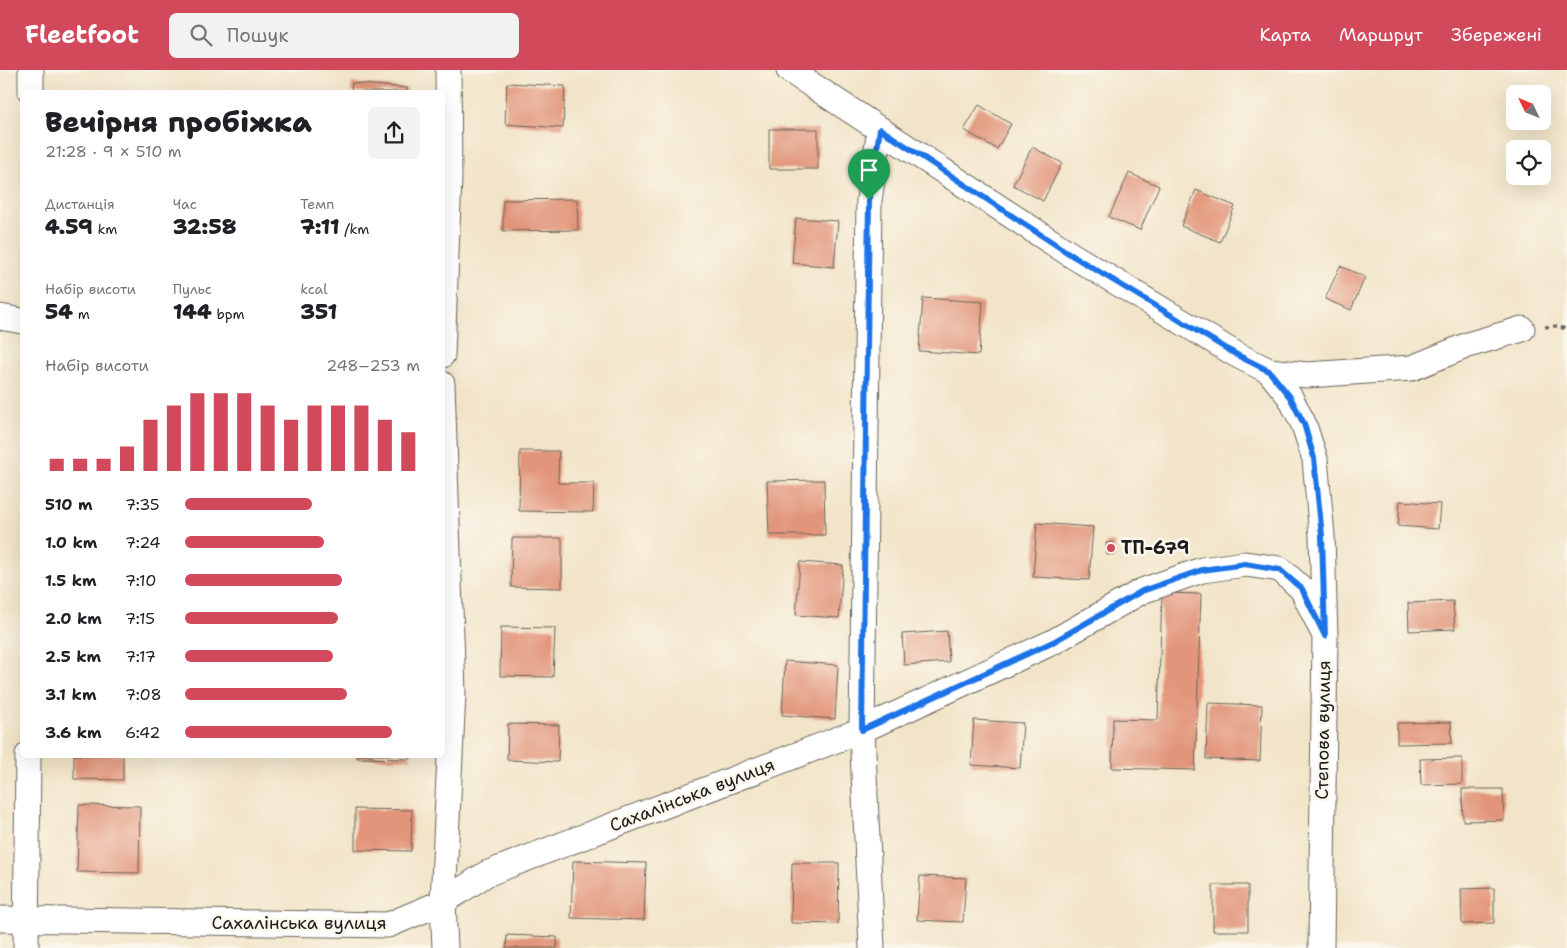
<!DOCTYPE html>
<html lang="uk">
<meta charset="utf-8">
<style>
:root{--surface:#fff;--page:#f2f2f2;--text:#202124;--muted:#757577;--accent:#d1495b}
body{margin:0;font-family:"Shantell Sans",sans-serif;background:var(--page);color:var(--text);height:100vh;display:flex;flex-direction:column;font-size:19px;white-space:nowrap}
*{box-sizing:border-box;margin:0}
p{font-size:16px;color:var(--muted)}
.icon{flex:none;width:28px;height:28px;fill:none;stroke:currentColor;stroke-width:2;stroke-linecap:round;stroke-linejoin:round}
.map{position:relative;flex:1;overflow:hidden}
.details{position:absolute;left:20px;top:20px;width:425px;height:668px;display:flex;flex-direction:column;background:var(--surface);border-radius:8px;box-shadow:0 5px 20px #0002}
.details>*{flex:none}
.needle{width:32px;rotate:313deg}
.tools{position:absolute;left:1506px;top:15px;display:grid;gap:10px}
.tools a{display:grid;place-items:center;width:45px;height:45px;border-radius:8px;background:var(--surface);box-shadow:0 5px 20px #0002;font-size:25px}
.pin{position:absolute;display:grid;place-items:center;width:42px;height:42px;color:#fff;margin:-51px -21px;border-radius:50% 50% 50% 0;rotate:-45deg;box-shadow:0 0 5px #0007}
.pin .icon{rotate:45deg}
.round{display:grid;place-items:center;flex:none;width:52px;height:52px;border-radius:8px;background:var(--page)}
.summary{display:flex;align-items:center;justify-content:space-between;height:85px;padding:0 25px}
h1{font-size:28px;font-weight:800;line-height:38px}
.metrics{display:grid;grid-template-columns:repeat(3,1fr);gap:8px;height:85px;padding:5px 25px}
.metrics div{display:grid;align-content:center}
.metrics b{font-size:21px;font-weight:800}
.metrics small{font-size:14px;font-weight:400}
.metrics p{font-size:14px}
.chart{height:140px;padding:10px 25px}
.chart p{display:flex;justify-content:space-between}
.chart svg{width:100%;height:90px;margin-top:5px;stroke:var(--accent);stroke-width:6}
ul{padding:0 25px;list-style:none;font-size:16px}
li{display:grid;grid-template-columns:80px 60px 1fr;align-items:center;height:38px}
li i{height:12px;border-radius:6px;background:var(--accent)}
header{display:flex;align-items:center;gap:30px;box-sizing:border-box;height:70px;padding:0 25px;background:var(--accent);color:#fff}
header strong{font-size:24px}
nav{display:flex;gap:28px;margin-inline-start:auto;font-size:18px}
.search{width:350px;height:45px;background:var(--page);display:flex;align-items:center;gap:12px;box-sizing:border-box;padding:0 18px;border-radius:8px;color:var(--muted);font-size:19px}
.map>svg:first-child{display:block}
.building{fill:#e2957a}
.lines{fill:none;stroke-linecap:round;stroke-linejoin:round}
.minor-casing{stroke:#676258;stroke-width:27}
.path{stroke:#676258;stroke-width:3;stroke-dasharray:4 4;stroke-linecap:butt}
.minor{stroke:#fff;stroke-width:25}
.route-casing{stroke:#fff;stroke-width:10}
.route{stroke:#1a73e8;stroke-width:6}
.poi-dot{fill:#d1495b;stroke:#fbf7ec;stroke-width:2}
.labels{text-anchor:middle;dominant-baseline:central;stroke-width:5;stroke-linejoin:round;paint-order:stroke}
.poi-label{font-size:18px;font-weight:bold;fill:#1c1c1c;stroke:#fbf7ec;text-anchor:start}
.street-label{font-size:18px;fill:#1c1c1c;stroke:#fbf7ec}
</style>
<header>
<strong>Fleetfoot</strong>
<div class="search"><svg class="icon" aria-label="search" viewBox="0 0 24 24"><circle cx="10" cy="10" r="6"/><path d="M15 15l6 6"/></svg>Пошук</div>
<nav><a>Карта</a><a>Маршрут</a><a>Збережені</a></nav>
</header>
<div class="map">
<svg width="1567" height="878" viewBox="0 0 1567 878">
<rect width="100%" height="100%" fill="#fbf7ec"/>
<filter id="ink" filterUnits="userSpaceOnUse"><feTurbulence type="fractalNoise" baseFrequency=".02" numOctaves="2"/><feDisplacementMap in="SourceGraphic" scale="10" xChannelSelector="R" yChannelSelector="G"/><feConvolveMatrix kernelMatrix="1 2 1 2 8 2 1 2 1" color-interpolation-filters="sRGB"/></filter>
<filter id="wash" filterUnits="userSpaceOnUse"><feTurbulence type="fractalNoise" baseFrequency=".0096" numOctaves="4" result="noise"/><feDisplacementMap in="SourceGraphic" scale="20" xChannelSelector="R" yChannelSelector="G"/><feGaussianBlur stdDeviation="1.12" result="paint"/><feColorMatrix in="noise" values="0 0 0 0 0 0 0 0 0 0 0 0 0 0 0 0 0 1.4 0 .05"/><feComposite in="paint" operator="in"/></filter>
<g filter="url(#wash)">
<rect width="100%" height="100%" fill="#f2e4c8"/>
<g id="blocks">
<path class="building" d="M 352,13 L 407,18 L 407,22 L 351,22 Z
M 507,13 L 565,16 L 563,58 L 505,54 Z
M 979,35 L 1011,54 L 997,79 L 964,60 Z
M 769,59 L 818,59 L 818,99 L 769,99 Z
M 1032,77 L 1062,93 L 1043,131 L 1013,115 Z
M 1129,103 L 1159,116 L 1140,160 L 1109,147 Z
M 1196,120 L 1235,136 L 1220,172 L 1181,156 Z
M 577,129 L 578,160 L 503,161 L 503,130 Z
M 796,148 L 838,151 L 834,197 L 792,193 Z
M 1340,196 L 1365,207 L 1351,240 L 1325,229 Z
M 923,228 L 983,232 L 979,285 L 919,281 Z
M 520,381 L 559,381 L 558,413 L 594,413 L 593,442 L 519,441 Z
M 824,410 L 825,465 L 769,465 L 767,411 Z
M 1400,431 L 1440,434 L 1438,459 L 1398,456 Z
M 1037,453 L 1093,457 L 1089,510 L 1033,507 Z
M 512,468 L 562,468 L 562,518 L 511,517 Z
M 1114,472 L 1116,484 L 1107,485 L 1106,473 Z
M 800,492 L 843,495 L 839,548 L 796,545 Z
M 1162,523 L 1201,524 L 1195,700 L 1112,698 L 1113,649 L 1158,650 Z
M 1453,531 L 1455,559 L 1409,561 L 1408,533 Z
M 501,557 L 555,558 L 553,607 L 500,606 Z
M 947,561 L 949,592 L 904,595 L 902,564 Z
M 785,591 L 838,595 L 835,649 L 782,645 Z
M 1208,633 L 1262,635 L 1260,691 L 1206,689 Z
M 974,650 L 1023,653 L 1020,698 L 971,695 Z
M 1451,652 L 1452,673 L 1397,674 L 1397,653 Z
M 508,654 L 559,655 L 558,692 L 507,690 Z
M 74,685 L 123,685 L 123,710 L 74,709 Z
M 357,685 L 411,685 L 411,689 L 357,688 Z
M 1462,688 L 1462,714 L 1421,715 L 1420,689 Z
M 1462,719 L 1503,719 L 1504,750 L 1463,751 Z
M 79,735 L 140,736 L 139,803 L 77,802 Z
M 355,739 L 412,740 L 411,781 L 355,780 Z
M 573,791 L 646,793 L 644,850 L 571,848 Z
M 792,793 L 839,793 L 838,854 L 791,853 Z
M 920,806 L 966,808 L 963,852 L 917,850 Z
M 1213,815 L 1248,815 L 1248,861 L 1213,861 Z
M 1494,818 L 1494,853 L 1462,854 L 1461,819 Z
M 507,865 L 557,867 L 557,878 L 506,878 Z"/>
</g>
</g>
<g filter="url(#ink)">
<use href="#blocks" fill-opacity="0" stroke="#676258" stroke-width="1"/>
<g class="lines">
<g class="minor-casing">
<path id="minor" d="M 31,0 L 31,22
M 789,0 L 1073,186 L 1237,285 L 1269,301 L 1290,327 L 1304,355 L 1315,389 L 1322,466 L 1325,566 L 1321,878
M 0,247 L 22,251
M 442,285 L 449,107 L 448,0
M 1269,301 L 1307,305 L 1412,298 L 1468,275 L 1522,259
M 442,314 L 453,623 L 443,832 L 445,878
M 0,849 L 388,855 L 443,832 L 486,804 L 862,660 L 1053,572 L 1142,521 L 1202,500 L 1245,494 L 1280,499 L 1302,519 L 1325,566
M 26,878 L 28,685
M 872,878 L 862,660 L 869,130 L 880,59"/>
</g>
<path class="path" d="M 1545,257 L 1554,256 L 1567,259"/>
<use href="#minor" class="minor"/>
</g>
</g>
<g class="lines" filter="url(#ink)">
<g class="route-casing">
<path id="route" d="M 880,59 L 1073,186 L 1237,285 L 1269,301 L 1290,327 L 1304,354 L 1314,388 L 1322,466 L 1325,566 L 1302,519 L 1280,500 L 1245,494 L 1202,500 L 1142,521 L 1053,572 L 862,660 L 869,130 Z"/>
</g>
<use href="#route" class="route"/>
</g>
<circle class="poi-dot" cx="1111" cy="478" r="5"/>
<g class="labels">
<g class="poi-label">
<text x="1121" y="478">ТП-679</text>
</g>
<g class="street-label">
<text transform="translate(1323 660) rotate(-89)">Степова вулиця</text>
<text transform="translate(692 725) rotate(-21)">Сахалінська вулиця</text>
<text x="299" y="853">Сахалінська вулиця</text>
</g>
</g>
</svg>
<div class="tools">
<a><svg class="needle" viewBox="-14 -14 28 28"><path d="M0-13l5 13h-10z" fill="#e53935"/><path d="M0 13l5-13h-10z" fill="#757577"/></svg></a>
<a><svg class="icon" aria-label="locate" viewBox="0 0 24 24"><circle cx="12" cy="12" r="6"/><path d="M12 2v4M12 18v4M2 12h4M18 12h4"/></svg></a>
</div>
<div class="pin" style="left:869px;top:130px;background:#1e9e55"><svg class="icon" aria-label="arrive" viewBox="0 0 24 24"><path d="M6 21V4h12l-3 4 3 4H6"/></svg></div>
<section class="details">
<div class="summary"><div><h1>Вечірня пробіжка</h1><p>21:28 · 9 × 510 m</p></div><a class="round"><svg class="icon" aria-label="share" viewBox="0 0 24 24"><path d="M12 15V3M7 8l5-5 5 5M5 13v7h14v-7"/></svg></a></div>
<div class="metrics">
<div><p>Дистанція</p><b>4.59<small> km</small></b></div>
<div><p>Час</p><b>32:58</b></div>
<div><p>Темп</p><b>7:11<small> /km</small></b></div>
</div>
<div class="metrics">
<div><p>Набір висоти</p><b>54<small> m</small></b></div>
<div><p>Пульс</p><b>144<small> bpm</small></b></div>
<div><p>kcal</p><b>351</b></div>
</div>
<div class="chart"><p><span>Набір висоти</span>248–253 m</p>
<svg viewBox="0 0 160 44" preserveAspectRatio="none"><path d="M5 44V38M15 44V38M25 44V38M35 44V32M45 44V19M55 44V12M65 44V6M75 44V6M85 44V6M95 44V12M105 44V19M115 44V12M125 44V12M135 44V12M145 44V19M155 44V25"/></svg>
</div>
<ul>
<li><b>510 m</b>7:35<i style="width:54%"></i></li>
<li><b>1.0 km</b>7:24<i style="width:59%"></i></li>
<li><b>1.5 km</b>7:10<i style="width:67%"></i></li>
<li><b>2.0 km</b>7:15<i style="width:65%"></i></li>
<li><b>2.5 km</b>7:17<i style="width:63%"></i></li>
<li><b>3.1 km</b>7:08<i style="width:69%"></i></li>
<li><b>3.6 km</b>6:42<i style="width:88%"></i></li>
</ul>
</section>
</div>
